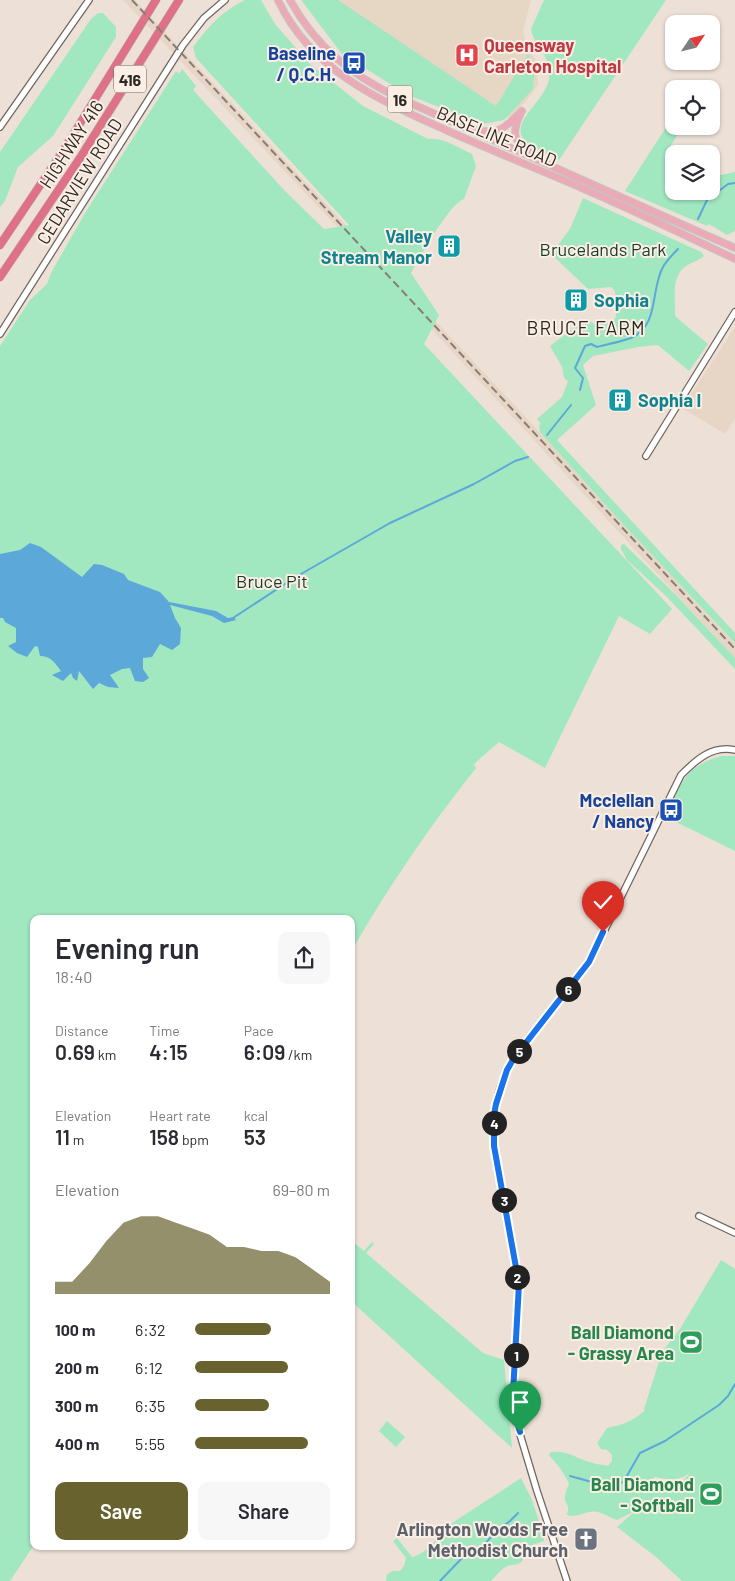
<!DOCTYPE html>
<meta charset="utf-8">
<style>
:root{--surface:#fff;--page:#f7f7f7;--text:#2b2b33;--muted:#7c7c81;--accent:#68622f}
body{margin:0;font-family:Barlow,sans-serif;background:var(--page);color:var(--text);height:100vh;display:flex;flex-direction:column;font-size:19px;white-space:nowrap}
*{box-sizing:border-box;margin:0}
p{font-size:16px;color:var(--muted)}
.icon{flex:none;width:28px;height:28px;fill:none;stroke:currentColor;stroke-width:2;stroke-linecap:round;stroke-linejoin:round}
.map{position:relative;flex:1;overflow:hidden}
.panel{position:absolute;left:30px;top:915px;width:325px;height:635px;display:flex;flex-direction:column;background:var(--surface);border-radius:10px;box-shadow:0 1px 4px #0004}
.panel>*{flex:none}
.needle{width:32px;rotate:55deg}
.tools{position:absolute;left:665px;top:15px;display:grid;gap:10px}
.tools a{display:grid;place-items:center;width:55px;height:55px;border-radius:10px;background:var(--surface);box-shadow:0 1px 4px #0004;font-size:25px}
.pin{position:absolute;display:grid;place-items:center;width:42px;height:42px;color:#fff;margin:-51px -21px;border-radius:50% 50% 50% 0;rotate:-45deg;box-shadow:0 0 5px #0007}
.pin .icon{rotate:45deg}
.km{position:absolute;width:25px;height:25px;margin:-12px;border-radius:50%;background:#222;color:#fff;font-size:14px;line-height:25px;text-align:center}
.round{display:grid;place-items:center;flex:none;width:52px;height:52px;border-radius:10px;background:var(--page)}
.head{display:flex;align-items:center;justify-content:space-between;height:85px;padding:0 25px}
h1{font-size:28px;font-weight:600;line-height:38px}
.metrics{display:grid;grid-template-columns:repeat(3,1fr);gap:8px;height:85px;padding:5px 25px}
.metrics div{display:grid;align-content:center}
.metrics b{font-size:21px;font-weight:600}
.metrics small{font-size:14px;font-weight:400}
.metrics p{font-size:14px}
.chart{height:140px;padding:10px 25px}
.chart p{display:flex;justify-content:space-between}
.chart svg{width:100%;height:90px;margin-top:5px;fill:var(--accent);opacity:.7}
.action{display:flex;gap:10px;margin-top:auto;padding:10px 25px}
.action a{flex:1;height:58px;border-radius:10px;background:var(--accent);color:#fff;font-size:20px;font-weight:600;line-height:58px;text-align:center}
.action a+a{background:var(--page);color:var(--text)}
ul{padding:0 25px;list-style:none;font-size:16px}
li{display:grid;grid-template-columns:80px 60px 1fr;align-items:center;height:38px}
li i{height:12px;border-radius:6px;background:var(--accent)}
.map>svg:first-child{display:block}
.built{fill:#e7d5c5}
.medical{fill:#e6d7c5}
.green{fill:#a1e7c0;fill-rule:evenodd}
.water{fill:#5ca8d9}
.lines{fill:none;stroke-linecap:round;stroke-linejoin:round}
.stream{stroke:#5ca8d9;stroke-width:2}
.secondary-casing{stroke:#70665d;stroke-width:8}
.primary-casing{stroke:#c4c3c2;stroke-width:8}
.highway-casing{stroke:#c4c3c2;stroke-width:9}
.secondary{stroke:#fff;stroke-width:5.5}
.primary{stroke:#ecaab7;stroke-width:6}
.highway{stroke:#df7187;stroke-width:8}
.rail{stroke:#857d76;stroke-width:2;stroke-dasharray:8 4;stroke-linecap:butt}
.route-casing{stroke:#fff;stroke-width:10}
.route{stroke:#1a73e8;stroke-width:6}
.labels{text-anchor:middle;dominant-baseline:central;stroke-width:4;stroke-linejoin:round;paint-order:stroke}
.shield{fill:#fbeee4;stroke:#6a635e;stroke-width:1}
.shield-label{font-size:16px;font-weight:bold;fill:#2c2824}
.health-label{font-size:18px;font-weight:bold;fill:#be3a42;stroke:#fbeee4;text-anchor:start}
.transit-label{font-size:18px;font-weight:bold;fill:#164399;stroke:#fbeee4;text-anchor:end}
.street-label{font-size:18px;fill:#2c2824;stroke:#fbeee4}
.culture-label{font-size:18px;font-weight:bold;fill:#0d838f;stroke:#fbeee4;text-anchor:start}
.park-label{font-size:18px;fill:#173b29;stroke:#fbeee4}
.leisure-label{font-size:18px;font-weight:bold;fill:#27864d;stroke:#fbeee4;text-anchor:end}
.worship-label{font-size:18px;font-weight:bold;fill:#5b616d;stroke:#fbeee4;text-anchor:end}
.neighbourhood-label{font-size:19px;letter-spacing:1px;fill:#2c2824;stroke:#fbeee4}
</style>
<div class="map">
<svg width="735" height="1581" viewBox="0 0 735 1581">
<rect width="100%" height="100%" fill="#ede1d7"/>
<path class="built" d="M 123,0 L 135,0 L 548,441 L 622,523 L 735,644 L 735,658 L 340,230 Z
M 735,327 L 735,419 L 725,434 L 682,408 Z"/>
<path class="medical" d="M 330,0 L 531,0 L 523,31 L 527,46 L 537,63 L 538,85 L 526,101 L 510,118 L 493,116 Z"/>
<path class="green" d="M 245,0 L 261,0 L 275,24 L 310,64 L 363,106 L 428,139 C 442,137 459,148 472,154 L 476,166 L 464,199 C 449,204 420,257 411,273 L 439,315 L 424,344 L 672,609 L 650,634 L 619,616 L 545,768 L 499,742 L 475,763 L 474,765 L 476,768 C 430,826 388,887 351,952 L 351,919 L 34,919 L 34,1545 L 10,1581 L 0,1581 L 0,346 L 30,300 L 47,284 L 51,273 L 85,213 L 176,71 L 179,74 L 182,69 L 196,86 L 193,90 L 284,190 L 324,229 L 349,225 L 196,58 L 193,47 C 209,26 221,12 245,0 Z
M 301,0 L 338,0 L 496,106 L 528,54 L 535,68 L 533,89 L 504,120 L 483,124 L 408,95 L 342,54 Z
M 544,0 L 666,0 L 559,160 C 549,155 537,151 528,144 C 504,124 546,102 549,79 C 552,54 534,48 531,29 Z
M 98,13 L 103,13 L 116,27 L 116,37 L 53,136 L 18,167 L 5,201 L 0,207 L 0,152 L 91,19 Z
M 674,115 L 674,126 L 683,126 L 670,147 L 679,154 L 674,154 L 674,191 L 711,191 L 711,171 L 721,175 L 735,172 L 735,231 L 727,235 L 709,224 L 707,226 L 625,191 Z
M 583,198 L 701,252 L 704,256 C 698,261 692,262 686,266 C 670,277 676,300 675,316 L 708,344 L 689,371 L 658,345 L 638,347 L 593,356 L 583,365 L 596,405 L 557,440 L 735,633 L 735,643 L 622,523 L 540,432 L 539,425 L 541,424 L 537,419 L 562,397 L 568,381 L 564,378 L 562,367 L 550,346 L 576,326 L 591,322 L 595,324 L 613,321 L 616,317 L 615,291 L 611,287 L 588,289 L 551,254 L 570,229 Z
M 624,544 L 675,594 L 735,658 L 735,669 L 665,595 L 627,560 L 621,549 L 621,545 Z
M 721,756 L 735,756 L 735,851 L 666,817 C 679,785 685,766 721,756 Z
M 351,1240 L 364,1251 L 372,1242 L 374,1244 L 366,1253 L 483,1353 L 504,1360 L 512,1448 L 351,1301 Z
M 721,1260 L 735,1269 L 735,1581 L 682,1581 L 656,1557 L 617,1527 L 635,1511 L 617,1520 C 611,1518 604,1514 598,1512 C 587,1509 575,1520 566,1514 L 568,1512 C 569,1506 567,1505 565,1500 C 564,1495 568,1487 569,1483 L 560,1468 L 549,1455 L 551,1452 C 568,1450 577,1459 593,1463 C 598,1465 602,1464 608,1466 L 612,1461 L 612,1455 L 607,1450 L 601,1449 L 597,1443 L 607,1428 C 622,1425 634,1421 645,1410 L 644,1409 L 662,1352 L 680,1329 ZM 690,1473 L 683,1481 L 663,1485 L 652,1479 L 655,1477 C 669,1480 678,1481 690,1473 Z
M 387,1421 L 405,1437 L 396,1447 L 379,1431 Z
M 521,1478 L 532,1500 L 543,1533 L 544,1541 L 527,1547 C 527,1552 524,1562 518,1564 C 513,1566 510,1564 506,1567 C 500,1570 496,1576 491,1581 L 386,1581 L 387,1574 L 393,1571 L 400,1571 L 404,1566 L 406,1558 L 393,1541 L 397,1538 L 412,1557 C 422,1556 440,1538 443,1529 Z"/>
<path class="water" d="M 30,543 L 41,547 L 82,577 L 94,564 L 102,565 L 124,574 L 128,580 L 160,592 L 169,602 L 216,611 L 228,618 L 234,617 L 236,620 L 224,623 L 212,616 L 170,605 L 175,618 L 181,628 L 180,644 L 172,650 L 160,644 L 152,657 L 143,658 L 143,669 L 149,678 L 143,682 L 135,681 L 130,668 L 122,669 L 110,675 L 119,688 L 108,687 L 99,683 L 93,689 L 79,671 L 77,681 L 73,678 L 71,673 L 63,681 L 52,675 L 61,671 C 56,664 50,655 40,656 L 38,647 L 35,646 L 27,657 L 17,653 L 8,646 L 16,642 L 16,628 L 5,622 L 3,618 L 0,618 L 0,554 L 20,550 Z"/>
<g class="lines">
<path class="stream" d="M 698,219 L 707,200 L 728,184 L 735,183
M 580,390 L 583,378 L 575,368 L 585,346 L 591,344 L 597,347 C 608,344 620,342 631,338 C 660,325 650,290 663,267 C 667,260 673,254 678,249
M 547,435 L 571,405
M 233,618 L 294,578 L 390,523 L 474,484 L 515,461 L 528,457
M 570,1476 L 610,1487 L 618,1485 L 624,1481 L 640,1453 L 665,1441 L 719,1405 L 728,1396 L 735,1384
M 440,1581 L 463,1557 L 472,1553 L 486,1543 L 495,1532 L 510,1521 L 518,1513"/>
<g class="secondary-casing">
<path id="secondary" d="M 0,127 L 89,0
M 0,334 L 183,45 L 204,18 L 225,0
M 646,456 L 735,312
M 699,1216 L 735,1233
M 567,1581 L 537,1491 L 516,1421 L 513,1403 L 519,1284 L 494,1146 L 493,1115 L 500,1088 L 513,1058 L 589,962 L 681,775 C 696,760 712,745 735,750"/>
</g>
<g class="primary-casing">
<path id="primary" d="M 278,0 C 311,71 381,101 448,131 C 493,151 538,169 584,189 C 635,211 685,235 735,259
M 290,0 C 316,47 351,75 399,98 L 735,248
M 520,115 C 511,134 514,142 532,154
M 478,130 C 500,136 507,125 522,111"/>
</g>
<g class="highway-casing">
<path id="highway" d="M 0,245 L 63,151 L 156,0
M 0,277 L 80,158 L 179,0"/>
</g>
<use href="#secondary" class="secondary"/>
<use href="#primary" class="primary"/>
<use href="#highway" class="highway"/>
<path class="rail" d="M 132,0 L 735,649"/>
</g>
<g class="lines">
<g class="route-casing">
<path id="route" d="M 520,1432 L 514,1412 L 513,1393 L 519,1284 L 494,1146 L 494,1115 L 496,1104 L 507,1070 L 514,1058 L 589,962 L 603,932"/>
</g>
<use href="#route" class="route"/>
</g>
<defs>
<g id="hospital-square" transform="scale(1.25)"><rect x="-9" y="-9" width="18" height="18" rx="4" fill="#e0444e" stroke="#fbeee4"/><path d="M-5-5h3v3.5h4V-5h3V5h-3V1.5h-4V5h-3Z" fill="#fff"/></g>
<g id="bus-square" transform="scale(1.25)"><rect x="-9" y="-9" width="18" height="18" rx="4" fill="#1a4fb4" stroke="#fbeee4"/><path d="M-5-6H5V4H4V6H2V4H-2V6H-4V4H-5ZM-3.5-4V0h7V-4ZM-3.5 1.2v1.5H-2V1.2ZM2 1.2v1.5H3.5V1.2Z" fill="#fff"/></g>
<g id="building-square" transform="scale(1.25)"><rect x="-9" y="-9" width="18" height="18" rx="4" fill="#0f9aa8" stroke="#fbeee4"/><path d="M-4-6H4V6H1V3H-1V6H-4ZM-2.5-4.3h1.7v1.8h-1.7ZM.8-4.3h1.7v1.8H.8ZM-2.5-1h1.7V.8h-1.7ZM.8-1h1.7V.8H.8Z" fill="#fff"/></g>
<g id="stadium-square" transform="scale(1.25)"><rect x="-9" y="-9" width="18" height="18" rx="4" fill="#2e9e5b" stroke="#fbeee4"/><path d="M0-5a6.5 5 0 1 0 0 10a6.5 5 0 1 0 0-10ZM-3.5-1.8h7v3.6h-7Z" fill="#fff"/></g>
<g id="church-square" transform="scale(1.25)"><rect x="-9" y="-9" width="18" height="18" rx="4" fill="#6b7280" stroke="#fbeee4"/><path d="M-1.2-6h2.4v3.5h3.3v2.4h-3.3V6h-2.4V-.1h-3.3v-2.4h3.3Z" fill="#fff"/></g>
</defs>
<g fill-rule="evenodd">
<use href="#hospital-square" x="467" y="55"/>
<use href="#bus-square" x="354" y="63"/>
<use href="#building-square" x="449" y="246"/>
<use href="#building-square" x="576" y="300"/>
<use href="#building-square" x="620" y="400"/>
<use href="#bus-square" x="671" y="810"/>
<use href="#stadium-square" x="691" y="1342"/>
<use href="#stadium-square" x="711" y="1494"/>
<use href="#church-square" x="586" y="1539"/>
</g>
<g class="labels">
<g class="shield">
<rect x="114" y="65.5" width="32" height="27" rx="4"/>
<rect x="387.5" y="85.5" width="25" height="27" rx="4"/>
</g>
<g class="shield-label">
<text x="130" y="79">416</text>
<text x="400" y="99">16</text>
</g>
<g class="health-label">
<text x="484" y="45">Queensway<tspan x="484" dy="21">Carleton Hospital</tspan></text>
</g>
<g class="transit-label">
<text x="336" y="53">Baseline<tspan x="336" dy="21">/ Q.C.H.</tspan></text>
<text x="654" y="800">Mcclellan<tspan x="654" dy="21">/ Nancy</tspan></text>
</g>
<g class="street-label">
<text transform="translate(497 136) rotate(23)">BASELINE ROAD</text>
<text transform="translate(71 144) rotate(-57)">HIGHWAY 416</text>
<text transform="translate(79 181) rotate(-58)">CEDARVIEW ROAD</text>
</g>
<g class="culture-label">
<text x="432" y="236" text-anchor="end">Valley<tspan x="432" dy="21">Stream Manor</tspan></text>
<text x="594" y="300">Sophia</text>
<text x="638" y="400">Sophia I</text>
</g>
<g class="park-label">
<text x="603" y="249">Brucelands Park</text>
<text x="272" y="581">Bruce Pit</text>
</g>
<g class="leisure-label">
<text x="674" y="1332">Ball Diamond<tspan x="674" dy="21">- Grassy Area</tspan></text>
<text x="694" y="1484">Ball Diamond<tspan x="694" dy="21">- Softball</tspan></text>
</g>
<g class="worship-label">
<text x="568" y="1529">Arlington Woods Free<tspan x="568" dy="21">Methodist Church</tspan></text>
</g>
<g class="neighbourhood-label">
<text x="586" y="327">BRUCE FARM</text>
</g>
</g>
</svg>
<div class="tools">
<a><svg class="needle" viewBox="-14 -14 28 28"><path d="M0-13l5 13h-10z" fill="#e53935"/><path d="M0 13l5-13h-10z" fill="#7c7c81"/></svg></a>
<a><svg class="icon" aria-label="locate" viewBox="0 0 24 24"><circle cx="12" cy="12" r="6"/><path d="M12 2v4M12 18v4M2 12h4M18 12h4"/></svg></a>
<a><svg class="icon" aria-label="layers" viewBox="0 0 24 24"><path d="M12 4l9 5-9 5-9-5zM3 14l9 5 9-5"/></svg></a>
</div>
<div class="pin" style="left:520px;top:1432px;background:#1e9e55"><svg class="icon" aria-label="arrive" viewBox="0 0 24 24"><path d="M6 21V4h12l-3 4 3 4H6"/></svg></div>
<div class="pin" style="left:603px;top:932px;background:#d93025"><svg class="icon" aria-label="check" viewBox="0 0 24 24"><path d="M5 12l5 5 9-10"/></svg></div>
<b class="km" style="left:516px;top:1355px">1</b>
<b class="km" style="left:517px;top:1277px">2</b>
<b class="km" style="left:504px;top:1200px">3</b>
<b class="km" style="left:494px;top:1123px">4</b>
<b class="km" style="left:519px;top:1051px">5</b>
<b class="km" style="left:568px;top:989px">6</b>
<section class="panel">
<div class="head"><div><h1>Evening run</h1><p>18:40</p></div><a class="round"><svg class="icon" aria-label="share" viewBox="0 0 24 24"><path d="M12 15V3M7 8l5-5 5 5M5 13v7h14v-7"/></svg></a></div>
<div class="metrics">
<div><p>Distance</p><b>0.69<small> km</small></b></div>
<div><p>Time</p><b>4:15</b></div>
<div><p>Pace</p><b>6:09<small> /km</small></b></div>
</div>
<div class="metrics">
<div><p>Elevation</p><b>11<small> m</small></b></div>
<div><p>Heart rate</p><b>158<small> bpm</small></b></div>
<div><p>kcal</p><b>53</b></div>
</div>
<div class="chart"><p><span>Elevation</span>69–80 m</p>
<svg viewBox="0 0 160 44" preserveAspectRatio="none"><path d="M0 44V38L10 38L20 29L30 18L40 9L50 6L60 6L70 9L80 12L90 15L100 21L110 21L120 23L130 23L140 26L150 32L160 38V44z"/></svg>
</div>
<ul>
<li><b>100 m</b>6:32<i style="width:56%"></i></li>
<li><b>200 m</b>6:12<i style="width:69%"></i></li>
<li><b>300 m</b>6:35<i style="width:55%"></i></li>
<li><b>400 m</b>5:55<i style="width:84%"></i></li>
</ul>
<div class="action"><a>Save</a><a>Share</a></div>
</section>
</div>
